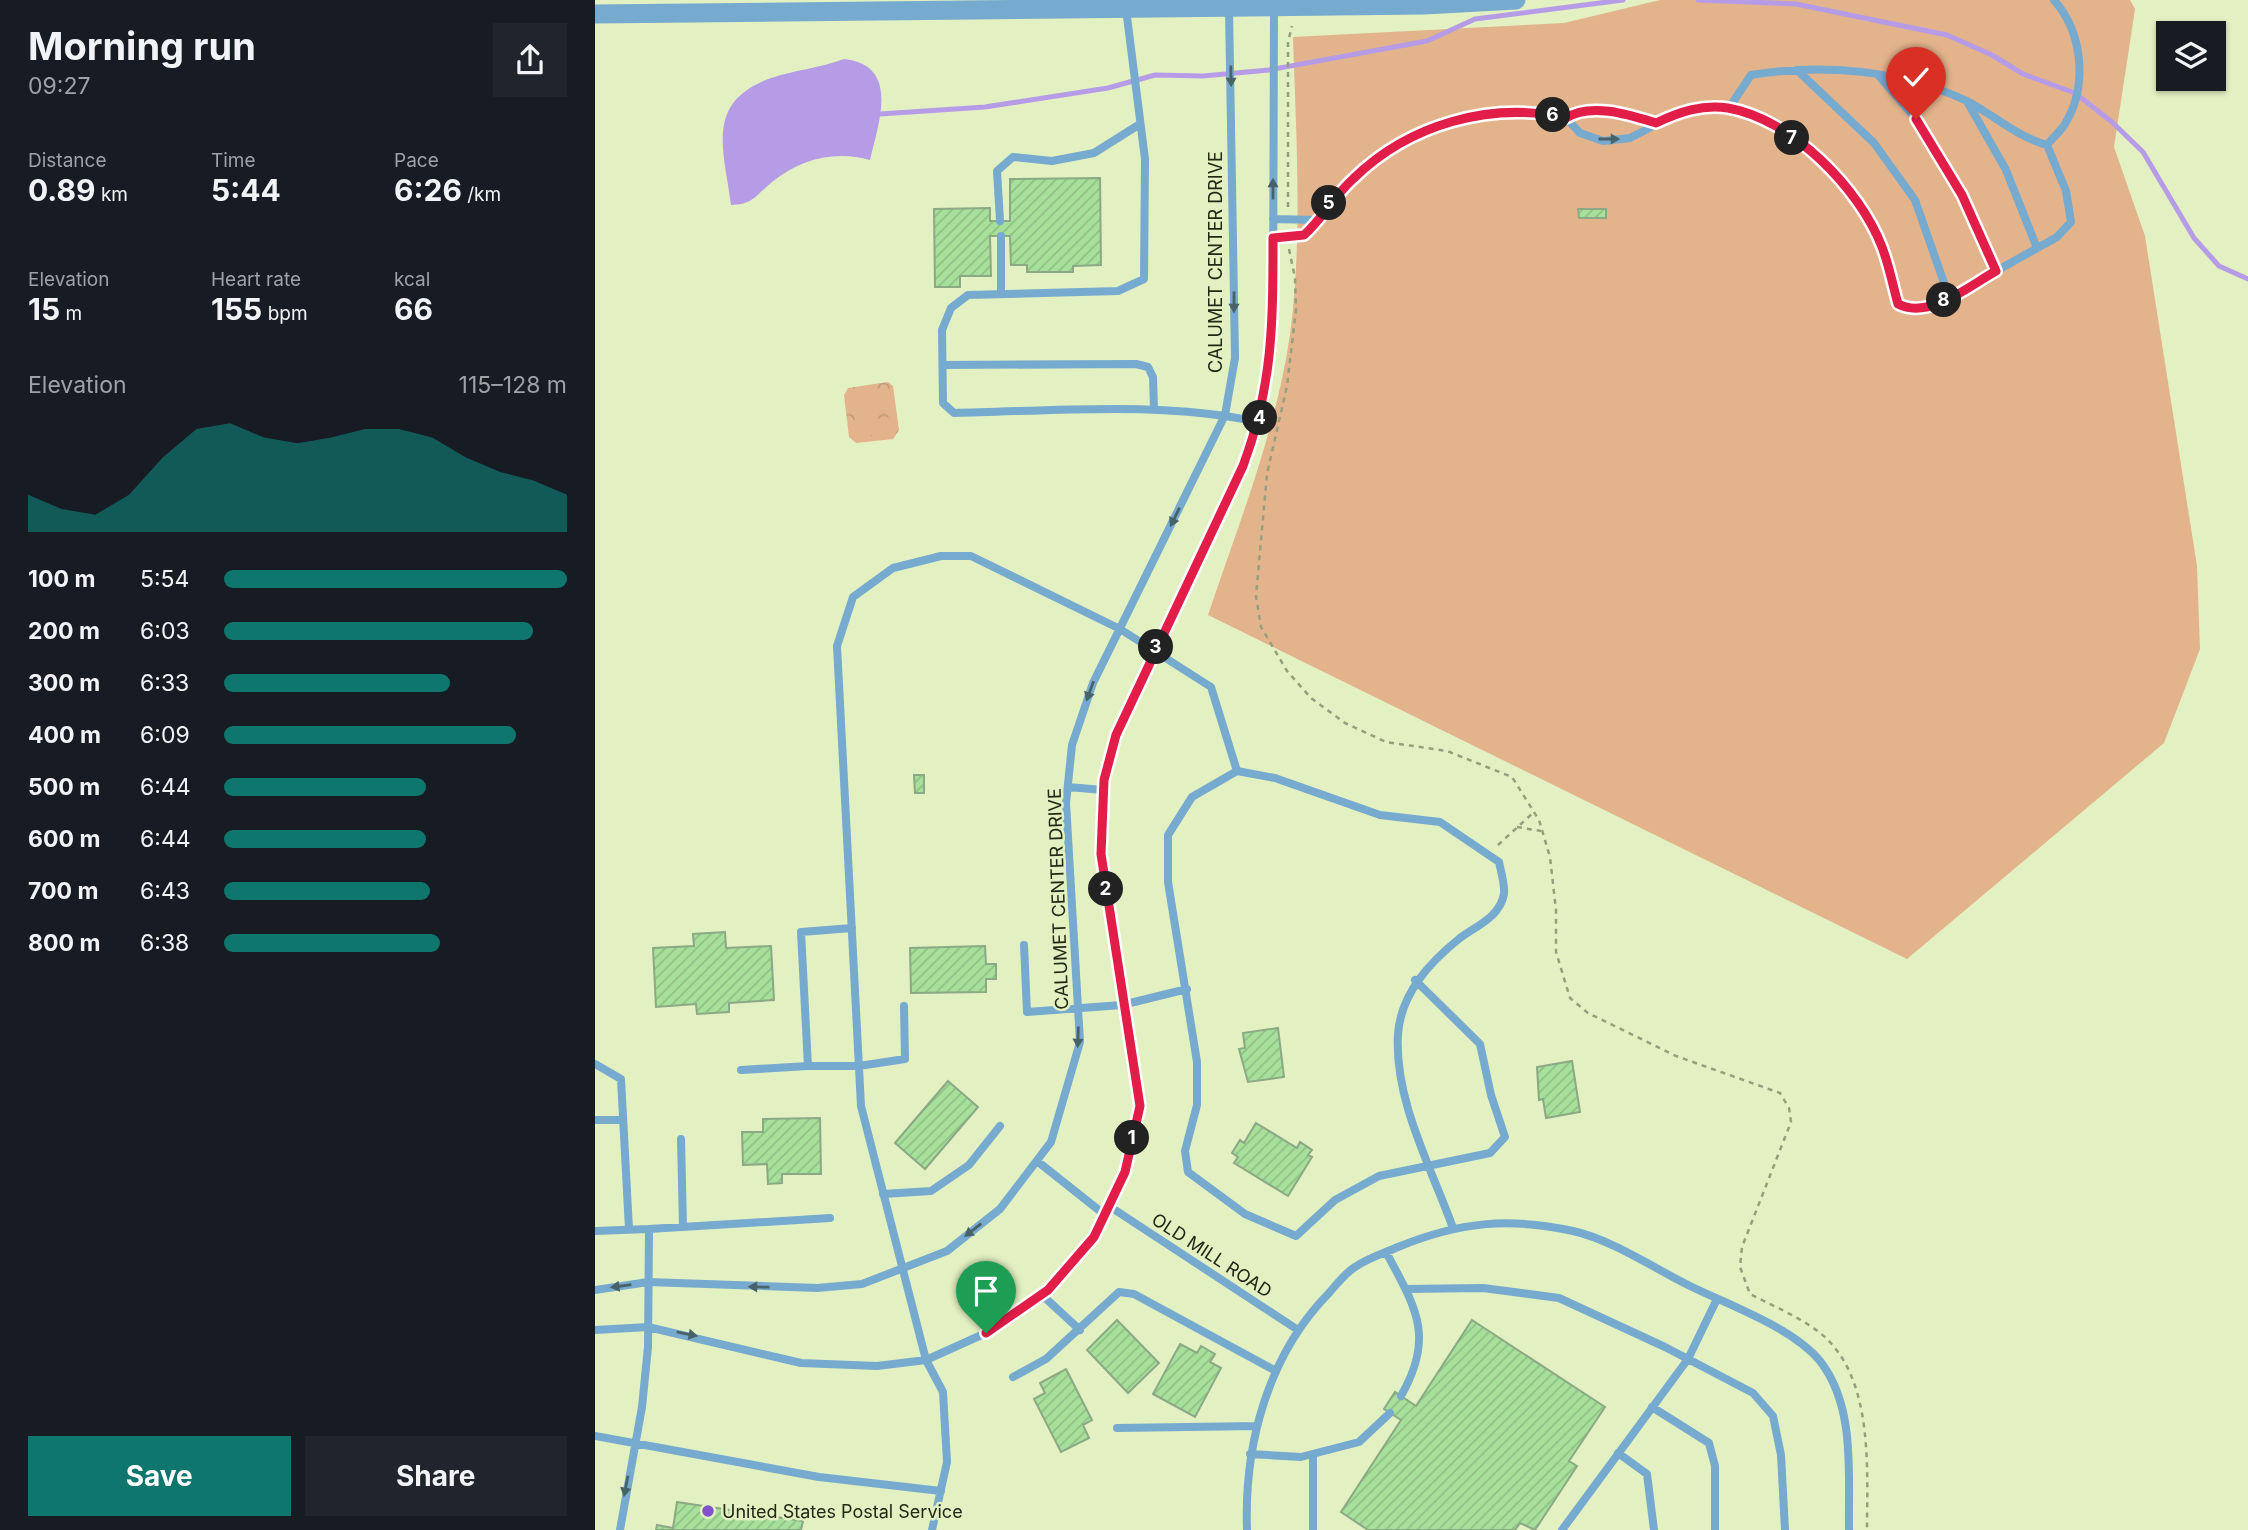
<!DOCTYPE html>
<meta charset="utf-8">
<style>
:root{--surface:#171b24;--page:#20242c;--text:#f1f3f6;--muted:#9ea1a6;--accent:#0f766e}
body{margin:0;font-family:Inter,sans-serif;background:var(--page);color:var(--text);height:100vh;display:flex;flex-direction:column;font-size:26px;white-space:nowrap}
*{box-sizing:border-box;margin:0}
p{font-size:23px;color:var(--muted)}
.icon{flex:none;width:38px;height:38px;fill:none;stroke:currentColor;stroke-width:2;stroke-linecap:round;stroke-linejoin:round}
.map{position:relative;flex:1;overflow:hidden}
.panel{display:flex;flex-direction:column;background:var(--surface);width:595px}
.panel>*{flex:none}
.controls{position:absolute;left:1561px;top:21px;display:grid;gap:14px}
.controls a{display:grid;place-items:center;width:70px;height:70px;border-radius:0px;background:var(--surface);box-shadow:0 2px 5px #0004;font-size:35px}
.pin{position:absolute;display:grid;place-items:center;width:60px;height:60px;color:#fff;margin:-72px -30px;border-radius:50% 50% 50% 0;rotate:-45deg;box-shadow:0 0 7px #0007}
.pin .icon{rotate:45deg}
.km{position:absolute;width:35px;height:35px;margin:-18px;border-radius:50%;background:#222;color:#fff;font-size:19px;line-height:35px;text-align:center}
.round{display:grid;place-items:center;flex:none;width:74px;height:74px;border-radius:0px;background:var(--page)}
.headline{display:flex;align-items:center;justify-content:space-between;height:119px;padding:0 28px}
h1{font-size:38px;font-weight:700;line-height:52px}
.metrics{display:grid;grid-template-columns:repeat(3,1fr);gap:10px;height:119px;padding:7px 28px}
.metrics div{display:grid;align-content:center}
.metrics b{font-size:30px;font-weight:700}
.metrics small{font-size:19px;font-weight:400}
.metrics p{font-size:19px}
.chart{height:196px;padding:14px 28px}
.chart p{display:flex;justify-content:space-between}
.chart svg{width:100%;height:126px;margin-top:7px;fill:var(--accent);opacity:.7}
.primary-button{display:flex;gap:14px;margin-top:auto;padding:14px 28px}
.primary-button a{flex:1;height:80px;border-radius:0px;background:var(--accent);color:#fff;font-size:28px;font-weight:700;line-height:80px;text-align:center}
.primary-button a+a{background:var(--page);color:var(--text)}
ul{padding:0 28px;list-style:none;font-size:23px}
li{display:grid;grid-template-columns:112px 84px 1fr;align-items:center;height:52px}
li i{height:18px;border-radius:9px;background:var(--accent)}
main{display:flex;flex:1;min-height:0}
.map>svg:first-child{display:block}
.park{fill:url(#park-crowns)}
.pitch{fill:#e3b38c}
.water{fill:#b69ce7}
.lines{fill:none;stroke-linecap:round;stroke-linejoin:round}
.stream{stroke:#b69ce7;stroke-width:5}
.building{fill:url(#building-hatch);stroke:#8ba984;stroke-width:2}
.path{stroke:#969f7c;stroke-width:2.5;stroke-dasharray:5 5;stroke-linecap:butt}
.service{stroke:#76aacf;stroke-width:8}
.tertiary{stroke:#76aacf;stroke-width:19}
.oneway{fill:#486269}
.route-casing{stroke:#fff;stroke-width:14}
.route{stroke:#e11d48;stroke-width:9}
.poi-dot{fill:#8351c9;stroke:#e3f0c1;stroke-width:2.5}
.labels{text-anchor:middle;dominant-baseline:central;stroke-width:5;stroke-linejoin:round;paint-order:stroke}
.street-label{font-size:18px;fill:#232716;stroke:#e3f0c1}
.poi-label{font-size:18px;fill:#232716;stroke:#e3f0c1;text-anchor:start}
</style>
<main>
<section class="panel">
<div class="headline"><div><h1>Morning run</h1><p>09:27</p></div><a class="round"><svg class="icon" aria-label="share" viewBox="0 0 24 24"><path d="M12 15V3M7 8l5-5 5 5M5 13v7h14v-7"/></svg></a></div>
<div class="metrics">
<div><p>Distance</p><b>0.89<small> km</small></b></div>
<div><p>Time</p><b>5:44</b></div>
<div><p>Pace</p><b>6:26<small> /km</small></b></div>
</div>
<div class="metrics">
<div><p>Elevation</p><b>15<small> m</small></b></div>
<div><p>Heart rate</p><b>155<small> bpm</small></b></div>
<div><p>kcal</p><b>66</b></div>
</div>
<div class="chart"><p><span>Elevation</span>115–128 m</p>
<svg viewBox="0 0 160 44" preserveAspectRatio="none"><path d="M0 44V31L10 36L20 38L30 31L40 18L50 8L60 6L70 11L80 13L90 11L100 8L110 8L120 11L130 18L140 23L150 26L160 31V44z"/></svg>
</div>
<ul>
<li><b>100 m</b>5:54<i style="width:100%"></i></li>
<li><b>200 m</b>6:03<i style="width:90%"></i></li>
<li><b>300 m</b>6:33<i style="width:66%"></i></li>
<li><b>400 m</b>6:09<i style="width:85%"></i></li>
<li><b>500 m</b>6:44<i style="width:59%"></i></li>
<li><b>600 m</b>6:44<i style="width:59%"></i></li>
<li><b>700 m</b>6:43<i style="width:60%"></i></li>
<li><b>800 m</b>6:38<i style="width:63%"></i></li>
</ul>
<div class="primary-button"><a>Save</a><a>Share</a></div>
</section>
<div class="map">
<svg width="1653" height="1530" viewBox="0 0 1653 1530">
<defs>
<pattern id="park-crowns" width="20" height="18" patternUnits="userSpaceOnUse" patternTransform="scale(1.75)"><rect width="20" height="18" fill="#e3b38c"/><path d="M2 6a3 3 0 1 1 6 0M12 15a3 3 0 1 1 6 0" fill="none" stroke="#c29a78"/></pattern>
<pattern id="building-hatch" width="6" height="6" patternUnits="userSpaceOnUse" patternTransform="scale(1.75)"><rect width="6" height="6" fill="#a7e09b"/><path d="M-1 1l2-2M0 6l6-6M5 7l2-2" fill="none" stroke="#8fc085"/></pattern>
</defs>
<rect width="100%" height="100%" fill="#e3f0c1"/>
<path class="park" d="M 293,382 L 298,386 L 304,430 L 298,439 L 261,443 L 254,437 L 249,395 L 253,388 Z"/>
<path class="pitch" d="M 1065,0 L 1535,0 L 1540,9 L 1519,147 L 1550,236 L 1602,566 L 1605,649 L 1569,743 L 1312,959 L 613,615 C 644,523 681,431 695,335 C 708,237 701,135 698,37 L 969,23 Z
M 290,390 L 292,405 L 258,409 L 256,394 Z
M 294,417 L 296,432 L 263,437 L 260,422 Z"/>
<path class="water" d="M 249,59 C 305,65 284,122 275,160 C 240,150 205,159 177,182 C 161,195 158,205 136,205 C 129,150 109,102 176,78 C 200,70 225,68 249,59 Z"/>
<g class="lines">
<path class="stream" d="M 1103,0 L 1201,4 L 1352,35 L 1397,55 L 1428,74 L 1480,93 L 1517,122 L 1548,152 L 1599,238 L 1624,266 L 1653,279
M 285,114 L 390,107 L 513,88 L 560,75 L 608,76 L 674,70 L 832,41 L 880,19 L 1028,0"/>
</g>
<path class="building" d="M 505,178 L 506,265 L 478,266 L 478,272 L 432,272 L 432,265 L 416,265 L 415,236 L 395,236 L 396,276 L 365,276 L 365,287 L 340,287 L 339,209 L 395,208 L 395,221 L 415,221 L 415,179 Z
M 983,209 L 1011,209 L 1011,218 L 984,218 Z
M 319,775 L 329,775 L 329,793 L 320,793 Z
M 130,932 L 131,948 L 176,946 L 179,1000 L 134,1003 L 134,1012 L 102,1014 L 101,1004 L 61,1007 L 58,948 L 99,946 L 98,934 Z
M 390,946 L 391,964 L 401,964 L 401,979 L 391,979 L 391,992 L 316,993 L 315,948 Z
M 683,1028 L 689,1077 L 653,1082 L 644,1049 L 650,1048 L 648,1033 Z
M 977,1061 L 985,1112 L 951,1118 L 948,1099 L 944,1100 L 942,1067 Z
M 353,1081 L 383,1107 L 330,1169 L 300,1143 Z
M 225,1118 L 226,1174 L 187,1174 L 187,1183 L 173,1184 L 172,1164 L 148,1165 L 147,1132 L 168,1132 L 168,1119 Z
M 661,1123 L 702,1148 L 705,1142 L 717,1150 L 713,1155 L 717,1157 L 693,1196 L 639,1163 L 643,1157 L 637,1153 L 645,1140 L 649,1143 Z
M 522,1320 L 564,1363 L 533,1393 L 492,1350 Z
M 877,1320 L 1010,1407 L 974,1461 L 982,1466 L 940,1530 L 925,1523 L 920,1530 L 773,1530 L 746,1512 L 806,1420 L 789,1409 L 800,1392 L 821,1406 Z
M 585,1344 L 602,1353 L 606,1346 L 620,1354 L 615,1362 L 626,1368 L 600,1417 L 558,1394 Z
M 471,1369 L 497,1420 L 488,1425 L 494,1438 L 466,1452 L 439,1399 L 450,1393 L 445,1383 Z
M 82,1502 L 208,1521 L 206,1530 L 61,1530 L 62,1525 L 78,1528 Z"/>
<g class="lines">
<path class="path" d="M 693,207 L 693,42 L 697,26
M 694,249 L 700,278 L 701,310 L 692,386 L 672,474 L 661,596 L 666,627 L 692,671 L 716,698 L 750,723 L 791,742 L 852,751 L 917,777 L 944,820 L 955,857 L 961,910 L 961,952 L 975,998 L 993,1013 L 1081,1056 L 1185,1093 L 1194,1108 L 1196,1122 L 1147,1247 L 1145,1267 L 1155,1294 C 1178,1306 1205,1317 1225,1333 C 1279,1376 1272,1468 1272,1530
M 922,827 L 946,831
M 903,845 L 939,812"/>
<path class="service" d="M 531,9 L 550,159 L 549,279 L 523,291 L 373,295 L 356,308 L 347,330 L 348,403 L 359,413 C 460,411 565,401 664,422
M 1202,70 L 1279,143 L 1320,200 L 1354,297
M 1283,75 L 1321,119 L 1367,195 L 1401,271
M 1373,103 L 1411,170 L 1442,248
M 1134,108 L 1156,75 C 1228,63 1306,70 1372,101 C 1399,115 1422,137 1452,145 C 1457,138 1466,131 1470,124 C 1493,86 1488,33 1459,0
M 971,118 C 996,101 1036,115 1061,123
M 678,219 L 722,220
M 405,221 L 402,171 L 418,157 L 457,161 L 499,153 L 545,124
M 406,236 L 406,293
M 678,238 L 709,235 L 759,177 L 795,149 L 866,118 L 939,110 L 971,118 L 985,133 L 1008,141 L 1035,138 L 1089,110 L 1134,108 L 1170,122 L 1223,154 L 1256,195 L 1287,246 L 1303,304 L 1315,311 L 1335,308 L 1462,237 L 1476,222 L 1471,191 L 1452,145
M 349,365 L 541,364 L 553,367 L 558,377 L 559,410
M 473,787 L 508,790
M 257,928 L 206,932 L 213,1066 L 264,1066 L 310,1059 L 309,1006
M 429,945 L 432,1012 L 527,1005 L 592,989
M 820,980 L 885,1044 L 896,1095 L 910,1137 L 895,1153 L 784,1176 L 740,1200 L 701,1236 L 650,1214 L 593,1172 L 590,1151 L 602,1105 L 602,1062 L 573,882 L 573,835 L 597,797 L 642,771 L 680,778 L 785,815 L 845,822 L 904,862 C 906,872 910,885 909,894 C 905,917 881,926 865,938 C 835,962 806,993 803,1034 C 799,1100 836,1167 858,1228
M 0,1064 L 26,1079 L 34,1229
M 146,1070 L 213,1066
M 0,1120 L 28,1120
M 86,1139 L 88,1227
M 442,1161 L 510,1215
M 288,1194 L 336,1191 L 374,1165 L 405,1126
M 514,1206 L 703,1330
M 0,1231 L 54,1229
M 791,1252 C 821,1308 840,1336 806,1396
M 811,1289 L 888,1288 L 964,1298 L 1070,1347 L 1158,1393 L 1178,1416 L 1186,1455 L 1190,1530
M 0,1290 L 53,1282 L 222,1288 L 267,1284 L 352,1251 L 405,1209 L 456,1142 L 485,1042 L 471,803 L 477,745 L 498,683 L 630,415 L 640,358 L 634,9
M 447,1295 L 485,1330
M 0,1330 L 53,1327 L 206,1363 L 282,1366 L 331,1360 L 391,1333 L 453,1290 L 499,1237 L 530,1172 L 545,1106 L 506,854 L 509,780 L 521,735 L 648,466 C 666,417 675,370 678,319 L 679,6
M 418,1377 L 451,1359 L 524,1292 L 539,1294 L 681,1371
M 1057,1407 L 1114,1443 L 1120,1466 L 1120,1530
M 522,1428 L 662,1426
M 0,1436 L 224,1477 L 346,1491
M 1023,1453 L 1052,1474 L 1059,1530
M 655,1454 L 706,1457 L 764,1442 L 795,1413
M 25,1530 L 47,1407 L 53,1347 L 54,1229 L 235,1218
M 337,1530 L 352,1462 L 348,1392 L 331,1360 L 266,1106 L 242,646 L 258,597 L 298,568 L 346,556 L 376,556 L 525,629 L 616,687 L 642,771
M 652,1530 C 649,1444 673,1355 734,1293 C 742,1284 750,1273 760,1267 C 773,1258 789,1253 803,1247 C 864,1222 913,1217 978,1231 C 1015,1239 1059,1268 1093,1285 C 1133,1305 1197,1327 1225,1361 C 1261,1407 1253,1475 1254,1530
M 718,1530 L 718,1454
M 967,1530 L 1093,1359 L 1122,1299"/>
<path class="tertiary" d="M 0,14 L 829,5 L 921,0"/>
</g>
<defs><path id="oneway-solid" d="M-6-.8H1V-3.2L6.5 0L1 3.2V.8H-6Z" transform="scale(1.75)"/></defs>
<g class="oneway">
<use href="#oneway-solid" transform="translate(636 76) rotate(89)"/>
<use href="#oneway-solid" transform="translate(1014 139)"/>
<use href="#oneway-solid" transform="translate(678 189) rotate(-90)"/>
<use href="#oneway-solid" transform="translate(639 302) rotate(90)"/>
<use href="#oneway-solid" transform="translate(580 517) rotate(116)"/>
<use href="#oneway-solid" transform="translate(495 691) rotate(110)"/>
<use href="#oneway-solid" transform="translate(483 1037) rotate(92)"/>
<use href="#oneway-solid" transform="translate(378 1230) rotate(142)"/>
<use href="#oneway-solid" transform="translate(26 1286) rotate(172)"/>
<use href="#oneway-solid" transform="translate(164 1287) rotate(-179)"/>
<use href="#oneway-solid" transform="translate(92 1334) rotate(11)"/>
<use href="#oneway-solid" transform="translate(31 1486) rotate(101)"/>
</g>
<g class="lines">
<g class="route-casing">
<path id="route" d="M 391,1333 L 453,1290 L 499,1237 L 530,1172 L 545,1106 L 506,854 L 509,780 L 521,735 L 648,466 C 678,386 678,322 678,238 L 709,235 C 727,219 739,196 758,179 C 814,124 896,101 971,118 C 996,102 1035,115 1061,123 C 1084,112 1107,104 1133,108 C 1197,119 1265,189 1287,247 C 1294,265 1298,286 1303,304 C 1334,320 1374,286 1401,271 L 1367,195 L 1321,119"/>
</g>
<use href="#route" class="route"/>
</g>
<circle class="poi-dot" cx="113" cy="1511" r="7"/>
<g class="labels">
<g class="street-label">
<text transform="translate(620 262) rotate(-90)">CALUMET CENTER DRIVE</text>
<text transform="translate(463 899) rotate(-92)">CALUMET CENTER DRIVE</text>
<text transform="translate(617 1255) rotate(33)">OLD MILL ROAD</text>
</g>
<g class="poi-label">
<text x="127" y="1511">United States Postal Service</text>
</g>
</g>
</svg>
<div class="controls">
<a><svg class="icon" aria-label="layers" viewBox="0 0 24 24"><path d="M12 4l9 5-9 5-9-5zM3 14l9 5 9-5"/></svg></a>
</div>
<div class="pin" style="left:391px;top:1333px;background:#1e9e55"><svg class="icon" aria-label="arrive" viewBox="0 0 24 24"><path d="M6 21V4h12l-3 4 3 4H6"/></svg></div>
<div class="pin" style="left:1321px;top:119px;background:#d93025"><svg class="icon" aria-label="check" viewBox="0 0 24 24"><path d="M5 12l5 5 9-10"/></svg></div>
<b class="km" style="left:537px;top:1138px">1</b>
<b class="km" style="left:511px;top:889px">2</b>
<b class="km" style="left:561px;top:647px">3</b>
<b class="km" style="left:665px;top:418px">4</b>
<b class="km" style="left:734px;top:203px">5</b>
<b class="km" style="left:958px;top:115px">6</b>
<b class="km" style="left:1197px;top:138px">7</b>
<b class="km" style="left:1349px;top:300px">8</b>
</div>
</main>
